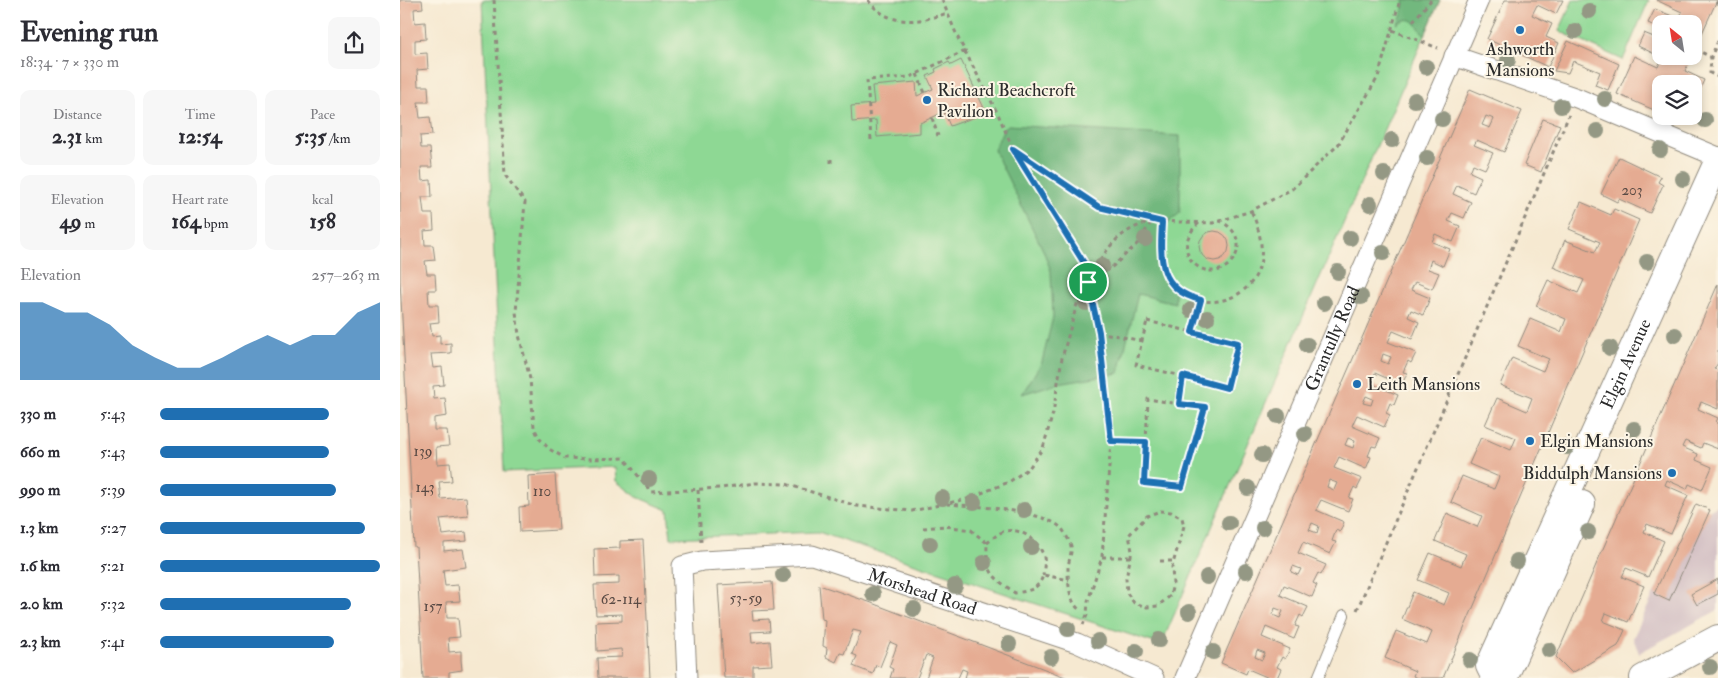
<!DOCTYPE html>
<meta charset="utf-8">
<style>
:root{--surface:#fff;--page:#f7f7f7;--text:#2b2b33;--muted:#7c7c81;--accent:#1f6fb2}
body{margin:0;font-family:"IM FELL Double Pica",serif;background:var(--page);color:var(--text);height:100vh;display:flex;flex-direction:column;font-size:19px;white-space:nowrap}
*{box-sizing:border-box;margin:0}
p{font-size:16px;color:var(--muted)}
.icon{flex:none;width:28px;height:28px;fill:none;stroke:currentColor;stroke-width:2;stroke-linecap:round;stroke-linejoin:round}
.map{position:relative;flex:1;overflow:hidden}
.sheet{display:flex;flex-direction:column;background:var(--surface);width:400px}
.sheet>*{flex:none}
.needle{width:32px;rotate:330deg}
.fabs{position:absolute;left:1252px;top:15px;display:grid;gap:10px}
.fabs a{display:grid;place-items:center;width:50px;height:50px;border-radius:10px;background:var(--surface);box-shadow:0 2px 8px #0003;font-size:25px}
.pin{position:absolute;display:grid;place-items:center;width:42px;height:42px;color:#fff;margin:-21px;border:2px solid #fff;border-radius:50%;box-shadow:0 1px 5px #0007}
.round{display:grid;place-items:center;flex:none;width:52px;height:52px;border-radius:10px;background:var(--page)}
.summary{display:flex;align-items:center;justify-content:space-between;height:85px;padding:0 20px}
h1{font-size:28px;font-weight:700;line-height:38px}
.metrics{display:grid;grid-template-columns:repeat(3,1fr);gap:8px;height:85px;padding:5px 20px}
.metrics div{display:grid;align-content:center;border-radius:10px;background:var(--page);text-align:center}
.metrics b{font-size:21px;font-weight:700}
.metrics small{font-size:14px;font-weight:400}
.metrics p{font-size:14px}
.chart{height:140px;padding:10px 20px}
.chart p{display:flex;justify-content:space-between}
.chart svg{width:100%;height:90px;margin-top:5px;fill:var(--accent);opacity:.7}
ul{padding:0 20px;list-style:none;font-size:16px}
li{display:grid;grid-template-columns:80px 60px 1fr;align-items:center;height:38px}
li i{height:12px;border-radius:6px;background:var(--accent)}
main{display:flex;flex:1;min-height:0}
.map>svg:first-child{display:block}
.industrial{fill:#d2bec3}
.green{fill:#8ed894;stroke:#5c8260}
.forest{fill:#72b87e;stroke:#4e7254}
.building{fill:#e5ab92;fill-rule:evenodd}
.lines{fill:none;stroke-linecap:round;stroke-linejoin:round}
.lane-casing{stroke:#908a7e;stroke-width:12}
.street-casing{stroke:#908a7e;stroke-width:21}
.secondary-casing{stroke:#908a7e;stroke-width:28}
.path{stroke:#908a7e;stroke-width:3;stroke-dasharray:4 4;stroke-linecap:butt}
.lane{stroke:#fff;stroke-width:10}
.street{stroke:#fff;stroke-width:19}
.secondary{stroke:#fff;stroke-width:26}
.tree{fill:#949884}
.route-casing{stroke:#fff;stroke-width:10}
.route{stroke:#1f6fb2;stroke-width:6}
.poi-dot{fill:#1f6fb2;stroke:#fcf5e5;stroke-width:2}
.labels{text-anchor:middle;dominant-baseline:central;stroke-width:4;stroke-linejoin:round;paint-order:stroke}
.number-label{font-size:15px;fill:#5a4b45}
.poi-label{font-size:18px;fill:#2b2b2b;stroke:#fcf5e5;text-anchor:start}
.street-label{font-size:18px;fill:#2b2b2b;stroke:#fcf5e5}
</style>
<main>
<section class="sheet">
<div class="summary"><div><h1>Evening run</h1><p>18:34 · 7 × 330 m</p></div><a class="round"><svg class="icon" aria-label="share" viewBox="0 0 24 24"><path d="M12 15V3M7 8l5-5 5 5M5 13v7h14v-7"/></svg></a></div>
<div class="metrics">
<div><p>Distance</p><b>2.31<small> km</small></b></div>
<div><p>Time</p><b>12:54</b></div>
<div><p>Pace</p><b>5:35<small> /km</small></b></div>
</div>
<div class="metrics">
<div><p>Elevation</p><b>49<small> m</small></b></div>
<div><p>Heart rate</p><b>164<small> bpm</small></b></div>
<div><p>kcal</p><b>158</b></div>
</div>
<div class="chart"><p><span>Elevation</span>257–263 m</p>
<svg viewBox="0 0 160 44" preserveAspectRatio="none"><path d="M0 44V6L10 6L20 11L30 11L40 17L50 27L60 33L70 38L80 38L90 33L100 27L110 22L120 27L130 22L140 22L150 11L160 6V44z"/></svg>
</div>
<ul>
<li><b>330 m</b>5:43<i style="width:77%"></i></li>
<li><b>660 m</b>5:43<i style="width:77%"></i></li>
<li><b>990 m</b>5:39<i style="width:80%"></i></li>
<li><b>1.3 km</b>5:27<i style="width:93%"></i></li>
<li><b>1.6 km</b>5:21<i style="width:100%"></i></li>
<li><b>2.0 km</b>5:32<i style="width:87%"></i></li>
<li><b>2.3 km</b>5:41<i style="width:79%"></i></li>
</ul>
</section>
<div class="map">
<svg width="1318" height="678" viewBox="0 0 1318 678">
<rect width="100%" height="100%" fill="#fcf5e5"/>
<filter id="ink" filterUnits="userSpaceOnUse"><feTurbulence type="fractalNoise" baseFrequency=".02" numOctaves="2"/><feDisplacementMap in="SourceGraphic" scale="10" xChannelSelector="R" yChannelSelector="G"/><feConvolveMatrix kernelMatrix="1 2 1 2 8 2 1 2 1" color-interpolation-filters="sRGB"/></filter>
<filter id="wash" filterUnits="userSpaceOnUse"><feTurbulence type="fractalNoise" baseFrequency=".0096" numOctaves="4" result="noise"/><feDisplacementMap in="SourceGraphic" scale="20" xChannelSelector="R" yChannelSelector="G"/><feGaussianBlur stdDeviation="1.12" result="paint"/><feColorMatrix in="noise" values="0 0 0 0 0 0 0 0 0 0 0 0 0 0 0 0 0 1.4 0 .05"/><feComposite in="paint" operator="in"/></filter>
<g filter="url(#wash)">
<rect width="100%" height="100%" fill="#f6e9d1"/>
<path class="industrial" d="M 1296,504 L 1310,510 L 1318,506 L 1318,610 L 1239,653 L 1233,638 Z"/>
<path class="green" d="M 82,0 L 1040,0 L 761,645 L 418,532 L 271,538 L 268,510 L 237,497 L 216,481 L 215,467 L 104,472 Z
M 1173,0 L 1249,0 L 1223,60 L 1159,31 Z"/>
<path class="forest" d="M 1005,0 L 1040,0 L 1025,35 C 1016,27 1015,12 997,24 L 1002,15 Z
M 608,125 L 780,136 L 780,213 L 762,227 L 762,265 L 775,288 L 775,303 L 738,294 L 719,373 L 658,383 L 622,394 L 642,362 L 653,317 L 651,271 L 643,250 L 594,150 L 604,128 Z"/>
<g id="blocks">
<path class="building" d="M 0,0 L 22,0 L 23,8 L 14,9 L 15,23 L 25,22 L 26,39 L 15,40 L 15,54 L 27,53 L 28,69 L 17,70 L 18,86 L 28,86 L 29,102 L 18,102 L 20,118 L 30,117 L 32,135 L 20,136 L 21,148 L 30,148 L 32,167 L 21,167 L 22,181 L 31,180 L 32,197 L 22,197 L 24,214 L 33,214 L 34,230 L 24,231 L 25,245 L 33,245 L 35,260 L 25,261 L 27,274 L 35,274 L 36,290 L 28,290 L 29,305 L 38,305 L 39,322 L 30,323 L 32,336 L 40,335 L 40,344 L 51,343 L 51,353 L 31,354 L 33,368 L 42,367 L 44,385 L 33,386 L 34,399 L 45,398 L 47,416 L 34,418 L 34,430 L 47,430 L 49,446 L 36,447 L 37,464 L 50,463 L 52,481 L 39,482 L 41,499 L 66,497 L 68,516 L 40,519 L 43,535 L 66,532 L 67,541 L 44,543 L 44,551 L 63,549 L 66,567 L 43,570 L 45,586 L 58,585 L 60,601 L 46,602 L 47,618 L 58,618 L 60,637 L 48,638 L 49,652 L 61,651 L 61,660 L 62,670 L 49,672 L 49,678 L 23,678 L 16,547 L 14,547 L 0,280 Z
M 1105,0 L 1163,0 L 1156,14 L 1137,5 L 1132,15 L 1152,24 L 1146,37 L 1159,43 L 1148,67 L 1087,39 Z
M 1256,0 L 1317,0 L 1294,51 L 1294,24 L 1261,24 L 1261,29 L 1248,23 L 1255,9 L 1279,19 L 1282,12 Z
M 1244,33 L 1261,40 L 1261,57 L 1238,46 Z
M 1168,41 L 1219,64 L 1208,90 L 1195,85 L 1200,72 L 1173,61 L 1168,73 L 1154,71 Z
M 1234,56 L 1258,67 L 1263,56 L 1292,56 L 1285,71 L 1304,80 L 1294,104 L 1294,84 L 1261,84 L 1261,113 L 1217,94 Z
M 561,60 L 585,110 L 574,115 L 575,117 L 550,126 L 544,112 L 520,123 L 520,133 L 477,137 L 476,120 L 452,122 L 451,106 L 474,104 L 472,86 L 516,82 L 517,96 L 533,89 L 527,76 L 536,72 L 535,69 L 549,62 L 551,65 Z
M 1070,89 L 1122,111 L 1104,152 L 1077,140 L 1074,145 L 1093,153 L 1085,169 L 1073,164 L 1070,172 L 1081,177 L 1074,193 L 1057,185 L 1053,194 L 1071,202 L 1064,218 L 1052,213 L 1048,221 L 1060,226 L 1053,242 L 1035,234 L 1032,242 L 1050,249 L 1043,266 L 1031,260 L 1028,269 L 1039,273 L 1032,289 L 1015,282 L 1011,290 L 1030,298 L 1023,315 L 1011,310 L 1008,317 L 1019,322 L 1012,339 L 993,331 L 988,342 L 1016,353 L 1011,363 L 1008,361 L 1003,372 L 1007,373 L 1002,385 L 975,373 L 970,383 L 998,395 L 994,405 L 990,403 L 986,413 L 990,415 L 984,427 L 957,415 L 954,421 L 952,426 L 980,438 L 976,447 L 972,446 L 968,456 L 971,457 L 966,469 L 939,457 L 934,468 L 962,479 L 957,489 L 954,487 L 949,498 L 953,499 L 948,511 L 921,500 L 916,510 L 944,522 L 940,532 L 936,530 L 932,541 L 936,542 L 930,554 L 903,542 L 898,553 L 926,565 L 921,575 L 918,573 L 913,583 L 917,585 L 912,597 L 884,585 L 880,595 L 908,607 L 903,617 L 900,615 L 895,626 L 899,627 L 894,639 L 866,627 L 862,637 L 890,649 L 885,659 L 882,657 L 877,667 L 881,669 L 877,678 L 869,678 L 848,669 L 846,674 L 821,663 ZM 1086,116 L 1094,119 L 1090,128 L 1082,125 ZM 983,354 L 991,357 L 988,364 L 981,361 ZM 966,396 L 973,399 L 971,405 L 963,403 ZM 948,438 L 955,441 L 953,448 L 945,445 ZM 929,480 L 937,483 L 934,490 L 927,487 ZM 912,523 L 919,526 L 917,533 L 909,530 ZM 893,566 L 901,569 L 898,575 L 891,572 ZM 875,608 L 883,611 L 880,618 L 873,615 ZM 857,650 L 865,653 L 862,660 L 855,657 Z
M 1268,116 L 1288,116 L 1285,124 Z
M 1143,119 L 1160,125 L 1141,172 L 1124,165 Z
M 1219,157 L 1261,177 L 1258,182 L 1263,185 L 1250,213 L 1219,199 L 1217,202 L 1201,194 Z
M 1181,202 L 1211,215 L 1214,209 L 1239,220 L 1043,678 L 1017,678 L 1013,676 L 1015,671 L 985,658 L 996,631 L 1027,644 L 1032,632 L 1002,619 L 1013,592 L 1044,605 L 1049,593 L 1018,580 L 1030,553 L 1061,566 L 1066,554 L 1035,541 L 1047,513 L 1077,527 L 1082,516 L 1051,502 L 1062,476 L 1094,489 L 1099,477 L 1069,464 L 1081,437 L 1111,450 L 1116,438 L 1085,425 L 1097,398 L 1127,411 L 1132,398 L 1100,385 L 1112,358 L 1143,371 L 1146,364 L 1149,359 L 1118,346 L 1130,319 L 1161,332 L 1166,319 L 1136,306 L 1148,280 L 1178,293 L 1184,280 L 1153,267 L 1165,240 L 1195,252 L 1200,242 L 1169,229 Z
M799 246a15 15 0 1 1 30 0a15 15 0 1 1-30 0Z
M 1318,284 L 1318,363 L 1314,369 L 1318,370 L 1318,409 L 1301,402 L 1298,409 L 1318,418 L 1316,422 L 1318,423 L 1318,449 L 1303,443 L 1301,448 L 1285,441 L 1282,447 L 1298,454 L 1296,460 L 1312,467 L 1302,490 L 1289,484 L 1287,489 L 1267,480 L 1265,485 L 1288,495 L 1271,534 L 1247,524 L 1244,532 L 1264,541 L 1248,577 L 1226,568 L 1222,577 L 1244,586 L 1228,622 L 1206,613 L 1203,621 L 1225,630 L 1218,646 L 1172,673 L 1156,657 Z
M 155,474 L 159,530 L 120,532 L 119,507 L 129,506 L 128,476 Z
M 1296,504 L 1310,510 L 1269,601 L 1254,594 Z
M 243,540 L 250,678 L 198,678 L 197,658 L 222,657 L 221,649 L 197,651 L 196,622 L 222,621 L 222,614 L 196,615 L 194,585 L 219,584 L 219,576 L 195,577 L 194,549 L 220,548 L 220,541 Z
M 1318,579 L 1318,594 L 1297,605 L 1291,594 Z
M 372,582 L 374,610 L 352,611 L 353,620 L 369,619 L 370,631 L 351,632 L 352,643 L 370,641 L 372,665 L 353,666 L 353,678 L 324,678 L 318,585 Z
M 419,585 L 469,602 L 668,678 L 565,678 L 567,671 L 562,669 L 558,678 L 526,678 L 533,658 L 526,655 L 517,678 L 490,678 L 493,669 L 489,667 L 497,645 L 490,642 L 480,667 L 476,665 L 473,674 L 453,666 L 457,656 L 452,654 L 461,632 L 453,630 L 444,654 L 440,653 L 436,662 L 426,657 L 427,648 L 423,646 L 425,620 L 422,619 Z"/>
</g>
</g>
<g filter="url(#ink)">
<use href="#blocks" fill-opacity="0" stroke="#908a7e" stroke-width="1"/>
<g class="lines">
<g class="lane-casing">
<path id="lane" d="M 918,678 L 944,615"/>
</g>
<g class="street-casing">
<g id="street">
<path d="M 1054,56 L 1177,98 L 1318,157"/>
<path id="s1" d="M 287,678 L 282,566 L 302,561 L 412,555 L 677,643 L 754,678"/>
<path id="s2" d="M 785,678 L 1079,0"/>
</g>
</g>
<g class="secondary-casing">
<g id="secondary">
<path id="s3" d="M 1095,678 L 1089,666 L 1318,160"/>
<path d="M 1097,678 L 1106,674 L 1182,504"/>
<path d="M 1243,678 L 1318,638"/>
</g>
</g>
<path class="path" d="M 94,0 L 105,175 L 125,202 L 116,312 L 119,335 L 130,379 L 134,427 L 139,438 L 149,449 L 165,458 L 191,459 L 224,458 L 251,492 L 321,488 L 355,483 L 386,484 L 457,506 L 512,511 L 567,499 L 609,482 L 629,468 L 643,448 L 653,413 L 662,358 L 677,304 L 688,282 L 712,267 L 737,244 L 752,221
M 468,0 C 488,27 518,23 547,13
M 542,0 L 558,38 L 598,114 L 613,149 L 684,263 L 699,332 L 711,441 L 702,557 L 688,601 L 687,615 L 683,625
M 1316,2 L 1318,4
M 1013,21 L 1031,0
M 992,30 L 1038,48
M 1318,41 L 1311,57 L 1310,73 L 1318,77
M 1295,49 L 1311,57
M 517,74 L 525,93
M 532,118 L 538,136
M 471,140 L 467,80 L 510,77 L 565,51
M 614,150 L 699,207 L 752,221 L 813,223 L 851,211 L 892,189 L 938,145 L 978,77 L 1000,0
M 431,159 L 431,165
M 762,222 C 761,235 759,251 762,264 C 763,269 766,274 769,278 C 777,291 784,296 798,300 C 826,307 857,290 861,259 C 863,245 858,224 851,211
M 799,223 C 765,253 809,288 831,262 C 836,257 838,251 838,245 C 837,233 830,226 820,221
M 689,281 C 706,249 715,232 752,221
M 747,321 L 838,343 L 827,387 L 736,365 Z
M 699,332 L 742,341
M 792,332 L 801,300
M 711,441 L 746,442 L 744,483 L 782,487 L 805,407 L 779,404 L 783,377
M 746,442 L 748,399 L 779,404
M 298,490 L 301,542
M 547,504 C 572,506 646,510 662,529 C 665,533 670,542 671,546 C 672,554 668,562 668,569 C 668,581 669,602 679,609
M 760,511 L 771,512 L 782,518 L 784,526 L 772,567 L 773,584 L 770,596 L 758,606 L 747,607 L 734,603 L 727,593 L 726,578 L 732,551 L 729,535 L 747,516 Z
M 523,528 L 546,526 L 571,530 L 587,543 C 586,573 592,576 615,593 C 628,591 639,590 643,575 L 669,580
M 587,543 C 591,540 595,536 600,533 C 616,525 635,537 642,552 C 646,558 644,568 643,575
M 702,557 L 731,557
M 760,561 L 774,561
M 957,610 L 1169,115"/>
<use href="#lane" class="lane"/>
<use href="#street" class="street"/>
<use href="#secondary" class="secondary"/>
</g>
<g class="tree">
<circle cx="1189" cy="11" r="8"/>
<circle cx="1175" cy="31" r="8"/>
<circle cx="1108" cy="60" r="8"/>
<circle cx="1026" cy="67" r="8"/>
<circle cx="1205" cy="99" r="8"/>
<circle cx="1015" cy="100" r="8"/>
<circle cx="1161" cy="106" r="8"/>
<circle cx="1042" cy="119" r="8"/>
<circle cx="1305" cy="120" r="8"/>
<circle cx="1197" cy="131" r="8"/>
<circle cx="992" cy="140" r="8"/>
<circle cx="1260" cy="150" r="8"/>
<circle cx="1027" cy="158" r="8"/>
<circle cx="984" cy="174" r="8"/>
<circle cx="1283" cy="179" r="8"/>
<circle cx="970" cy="204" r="8"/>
<circle cx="950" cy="238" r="8"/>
<circle cx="745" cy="239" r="8"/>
<circle cx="983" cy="253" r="8"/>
<circle cx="1247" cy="262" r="8"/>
<circle cx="702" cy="266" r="8"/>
<circle cx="938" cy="272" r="8"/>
<circle cx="961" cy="297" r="8"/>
<circle cx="686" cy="303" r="8"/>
<circle cx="924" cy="303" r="8"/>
<circle cx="791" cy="310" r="8"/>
<circle cx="807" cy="318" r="8"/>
<circle cx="1275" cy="335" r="8"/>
<circle cx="907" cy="345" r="8"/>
<circle cx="1210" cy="348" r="8"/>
<circle cx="878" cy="416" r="8"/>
<circle cx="1234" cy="429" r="8"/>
<circle cx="905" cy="434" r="8"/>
<circle cx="1167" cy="447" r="8"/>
<circle cx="862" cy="455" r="8"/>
<circle cx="249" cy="479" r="8"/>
<circle cx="848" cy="488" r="8"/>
<circle cx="542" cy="498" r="8"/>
<circle cx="574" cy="502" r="8"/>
<circle cx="624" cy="510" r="8"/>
<circle cx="829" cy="523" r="8"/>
<circle cx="863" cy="528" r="8"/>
<circle cx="1188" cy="532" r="8"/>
<circle cx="530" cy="544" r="8"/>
<circle cx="631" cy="547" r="8"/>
<circle cx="1117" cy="561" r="8"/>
<circle cx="584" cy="563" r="8"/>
<circle cx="846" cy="571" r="8"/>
<circle cx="383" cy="575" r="8"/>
<circle cx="807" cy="577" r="8"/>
<circle cx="555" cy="586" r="8"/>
<circle cx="473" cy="594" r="8"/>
<circle cx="514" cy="609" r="8"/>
<circle cx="789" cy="612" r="8"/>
<circle cx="668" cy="629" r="8"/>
<circle cx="759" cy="640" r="8"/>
<circle cx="698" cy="641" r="8"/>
<circle cx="609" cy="644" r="8"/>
<circle cx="1149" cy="650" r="8"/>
<circle cx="736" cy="651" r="8"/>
<circle cx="813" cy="652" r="8"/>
<circle cx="651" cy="657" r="8"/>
<circle cx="1070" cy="660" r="8"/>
<circle cx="1310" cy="667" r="8"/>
</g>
</g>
<g class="lines" filter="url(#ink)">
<g class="route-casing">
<path id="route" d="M 613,149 L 699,207 L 762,222 C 760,258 758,290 801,300 L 792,332 L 838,343 L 827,388 L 783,376 L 779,404 L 805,407 L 782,487 L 744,483 L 746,442 L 711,441 L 699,332 L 684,263 Z"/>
</g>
<use href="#route" class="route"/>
</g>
<g class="poi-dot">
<circle cx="1120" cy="30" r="5"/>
<circle cx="527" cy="100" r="5"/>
<circle cx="957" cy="384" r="5"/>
<circle cx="1130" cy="441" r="5"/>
<circle cx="1272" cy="473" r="5"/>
</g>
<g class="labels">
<g class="number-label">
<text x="1232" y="190">203</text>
<text x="23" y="451">139</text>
<text x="25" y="487">143</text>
<text x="142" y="491">110</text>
<text x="346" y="598">53-59</text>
<text x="221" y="599">62-114</text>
<text x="33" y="606">157</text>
</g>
<g class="poi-label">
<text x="1120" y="49" text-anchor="middle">Ashworth<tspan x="1120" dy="21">Mansions</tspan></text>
<text x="537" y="90">Richard Beachcroft<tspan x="537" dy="21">Pavilion</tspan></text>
<text x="967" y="384">Leith Mansions</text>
<text x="1140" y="441">Elgin Mansions</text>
<text x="1262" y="473" text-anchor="end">Biddulph Mansions</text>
</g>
<g class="street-label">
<text stroke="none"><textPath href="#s2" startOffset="370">Grantully Road</textPath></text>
<text stroke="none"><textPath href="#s3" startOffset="345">Elgin Avenue</textPath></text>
<text stroke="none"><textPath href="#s1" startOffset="359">Morshead Road</textPath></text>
</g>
</g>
</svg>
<div class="fabs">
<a><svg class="needle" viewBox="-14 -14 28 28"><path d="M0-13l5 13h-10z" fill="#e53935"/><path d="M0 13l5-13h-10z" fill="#7c7c81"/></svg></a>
<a><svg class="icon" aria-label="layers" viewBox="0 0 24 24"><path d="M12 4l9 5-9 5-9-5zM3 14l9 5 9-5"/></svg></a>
</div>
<div class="pin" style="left:688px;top:282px;background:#1e9e55"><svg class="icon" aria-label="arrive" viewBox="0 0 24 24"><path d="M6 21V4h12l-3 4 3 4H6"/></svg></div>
</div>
</main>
